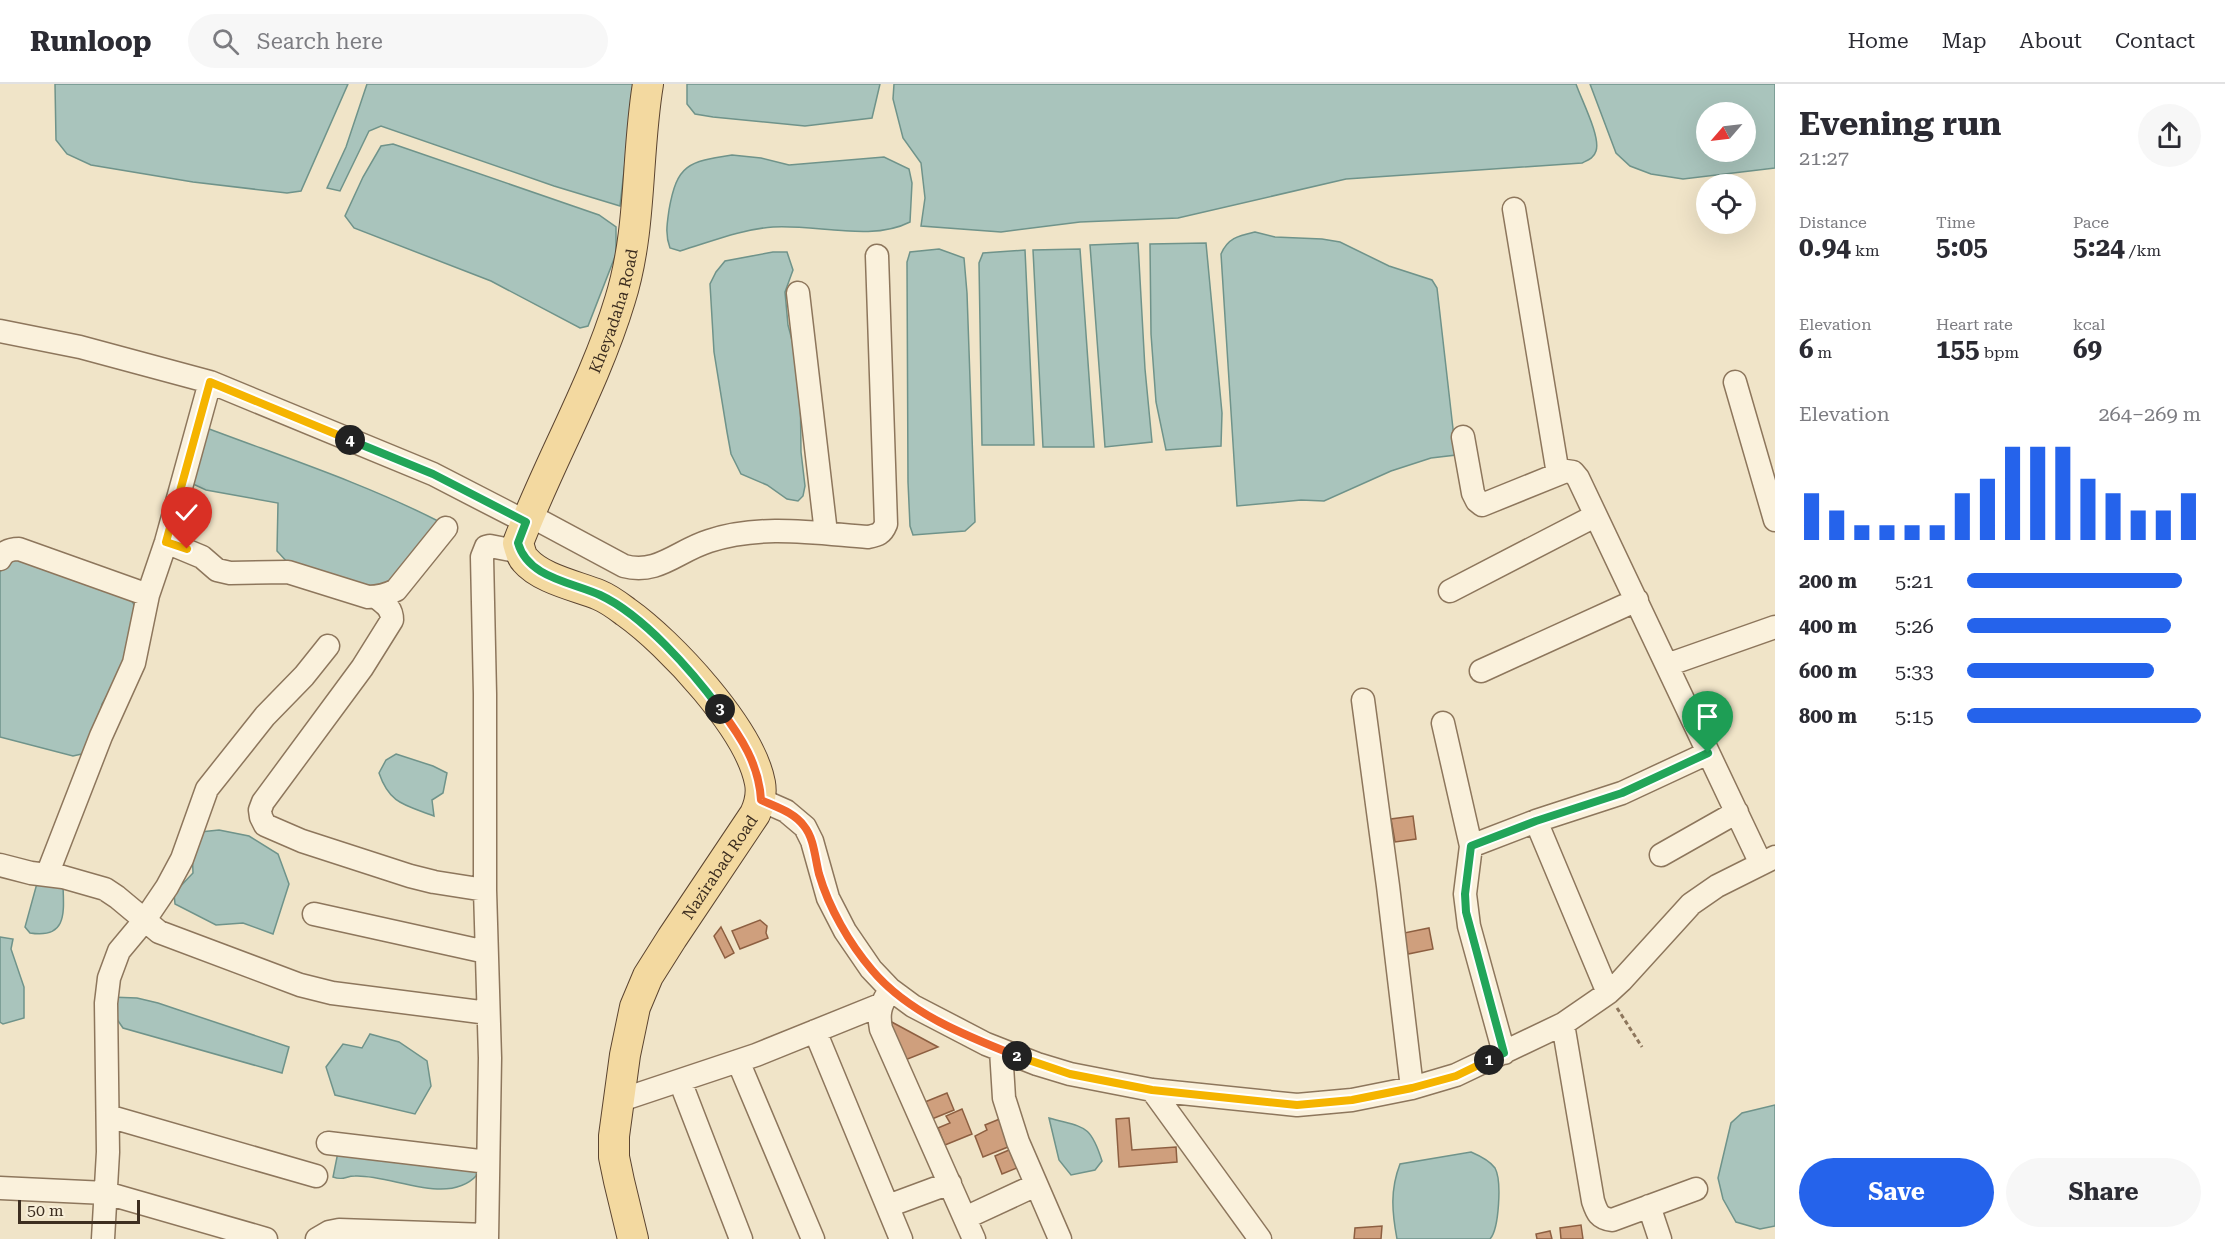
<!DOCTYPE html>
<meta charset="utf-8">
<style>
:root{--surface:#fff;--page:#f7f7f7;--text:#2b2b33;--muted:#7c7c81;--line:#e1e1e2;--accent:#2563eb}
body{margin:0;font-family:"Roboto Serif",serif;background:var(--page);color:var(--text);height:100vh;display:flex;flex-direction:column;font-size:22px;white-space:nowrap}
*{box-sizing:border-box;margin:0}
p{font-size:20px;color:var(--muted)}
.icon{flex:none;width:33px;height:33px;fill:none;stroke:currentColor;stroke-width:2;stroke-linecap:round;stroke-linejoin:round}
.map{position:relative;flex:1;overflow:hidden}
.drawer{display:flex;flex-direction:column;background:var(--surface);width:450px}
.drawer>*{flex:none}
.needle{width:39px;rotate:242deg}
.controls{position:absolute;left:1696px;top:18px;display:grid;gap:12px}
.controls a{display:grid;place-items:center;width:60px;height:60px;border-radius:50%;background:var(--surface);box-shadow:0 6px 24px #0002;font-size:30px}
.scale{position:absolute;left:18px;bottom:15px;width:122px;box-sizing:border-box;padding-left:6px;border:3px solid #3d2e20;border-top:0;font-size:16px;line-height:21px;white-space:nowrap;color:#3d2e20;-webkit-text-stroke:4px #f7eed8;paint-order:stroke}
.pin{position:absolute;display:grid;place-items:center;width:51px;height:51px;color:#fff;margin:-62px -26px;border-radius:50% 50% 50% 0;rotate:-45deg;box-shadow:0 0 6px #0007}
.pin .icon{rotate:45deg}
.km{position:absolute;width:30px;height:30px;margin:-15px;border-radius:50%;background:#222;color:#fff;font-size:16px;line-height:30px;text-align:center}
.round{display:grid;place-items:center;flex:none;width:63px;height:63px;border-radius:32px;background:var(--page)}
.headline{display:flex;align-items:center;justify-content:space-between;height:102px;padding:0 24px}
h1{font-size:33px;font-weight:700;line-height:45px}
.metrics{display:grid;grid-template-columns:repeat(3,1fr);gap:9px;height:102px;padding:6px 24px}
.metrics div{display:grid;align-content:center}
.metrics b{font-size:26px;font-weight:700}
.metrics small{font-size:16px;font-weight:400}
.metrics p{font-size:16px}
.chart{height:168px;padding:12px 24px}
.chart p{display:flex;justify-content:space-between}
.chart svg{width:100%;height:108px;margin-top:6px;stroke:var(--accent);stroke-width:6}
.button{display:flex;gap:12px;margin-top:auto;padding:12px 24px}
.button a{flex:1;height:69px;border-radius:36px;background:var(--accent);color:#fff;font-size:24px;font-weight:700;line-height:69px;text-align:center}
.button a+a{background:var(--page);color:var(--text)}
ul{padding:0 24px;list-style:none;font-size:20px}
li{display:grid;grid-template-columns:96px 72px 1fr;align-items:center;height:45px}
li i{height:15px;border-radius:8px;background:var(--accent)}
header{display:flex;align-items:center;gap:36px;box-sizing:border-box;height:84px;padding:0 30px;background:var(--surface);border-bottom:2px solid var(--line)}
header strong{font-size:28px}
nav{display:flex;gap:33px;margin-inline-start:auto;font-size:21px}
.search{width:420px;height:54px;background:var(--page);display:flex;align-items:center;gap:15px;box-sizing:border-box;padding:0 21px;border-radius:33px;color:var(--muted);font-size:22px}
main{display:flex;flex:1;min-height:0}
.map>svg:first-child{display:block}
.water{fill:#a9c4bc;stroke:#6f938a;stroke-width:1.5;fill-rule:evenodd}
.building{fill:#cf9f7d;stroke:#8d5f41;stroke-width:1.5}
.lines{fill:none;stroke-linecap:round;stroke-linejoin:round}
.minor-casing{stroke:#8d765c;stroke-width:25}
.major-casing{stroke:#5b4430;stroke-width:32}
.path{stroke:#8d765c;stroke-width:3;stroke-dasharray:4.5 3;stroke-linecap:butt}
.minor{stroke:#faf1dc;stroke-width:22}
.major{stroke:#f3d9a0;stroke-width:30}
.split-1-casing{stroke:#fff;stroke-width:12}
.split-2-casing{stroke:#fff;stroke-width:12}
.split-3-casing{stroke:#fff;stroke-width:12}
.split-4-casing{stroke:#fff;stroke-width:12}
.split-5-casing{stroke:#fff;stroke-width:12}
.split-1{stroke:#22a559;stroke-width:8}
.split-2{stroke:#f5b400;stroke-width:8}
.split-3{stroke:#f0652b;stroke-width:8}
.split-4{stroke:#22a559;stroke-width:8}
.split-5{stroke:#f5b400;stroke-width:8}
.labels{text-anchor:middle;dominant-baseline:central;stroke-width:5;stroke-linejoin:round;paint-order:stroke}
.street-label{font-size:16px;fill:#3d2e20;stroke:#f7eed8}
</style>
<header>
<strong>Runloop</strong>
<div class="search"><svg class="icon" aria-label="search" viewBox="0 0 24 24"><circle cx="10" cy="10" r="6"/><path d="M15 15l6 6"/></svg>Search here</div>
<nav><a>Home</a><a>Map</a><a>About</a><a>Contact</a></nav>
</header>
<main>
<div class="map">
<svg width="1775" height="1155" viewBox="0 0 1775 1155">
<rect width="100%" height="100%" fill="#f0e4c8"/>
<path class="water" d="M 55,0 L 348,0 L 301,107 L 287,109 L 193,98 L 91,81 L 67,70 L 56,56 Z
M 367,0 L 634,0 L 620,122 L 554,102 L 381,42 L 369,47 L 340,107 L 327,104 L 346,63 Z
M 687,0 L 880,0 L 872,34 L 805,42 L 713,33 L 695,30 L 687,20 Z
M 894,0 L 1576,0 C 1581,15 1601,53 1596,67 C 1594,74 1588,76 1582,79 L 1346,95 L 1178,134 L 1080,138 L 1001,148 L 921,142 L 925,114 L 921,79 L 903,54 L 893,15 Z
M 1590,0 L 1775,0 L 1775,84 L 1683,95 L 1651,90 L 1630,82 L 1616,69 ZM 1707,28 L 1746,28 L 1746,68 L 1707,68 Z
M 393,60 L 599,131 L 616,143 L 616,170 L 588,242 L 580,244 L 491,197 L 354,144 L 345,132 L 363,93 L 381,62 Z
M 732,71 L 761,74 L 789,81 L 884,73 L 909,85 L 912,99 L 910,138 C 871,158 816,140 773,143 C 742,145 710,158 680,167 L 670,164 C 665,151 667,140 669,126 C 677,80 688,78 732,71 Z
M 1255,148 L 1275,153 L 1322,155 L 1340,158 L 1389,182 L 1432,196 L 1437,204 L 1456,371 L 1431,374 L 1391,387 L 1324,417 L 1301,416 L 1237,422 L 1221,170 C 1228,154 1238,152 1255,148 Z
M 1138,159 L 1145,285 L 1152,358 L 1105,363 L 1090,161 Z
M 1206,159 L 1222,329 L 1221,362 L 1166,366 L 1156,318 L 1151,250 L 1150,160 Z
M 939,165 L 964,174 L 967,209 L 975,438 L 965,447 L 913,451 L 910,442 L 908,398 L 907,178 L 910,168 Z
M 1080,165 L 1094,363 L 1043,363 L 1033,166 Z
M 1025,166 L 1034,361 L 982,361 L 979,179 L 983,169 Z
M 773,168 L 787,168 L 793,186 L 785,208 L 788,241 L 800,286 L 801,368 L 805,402 L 803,412 L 798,417 L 787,415 L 767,401 L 741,390 L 731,370 L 727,348 L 714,268 L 710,200 L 716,188 L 725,177 Z
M 204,343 C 283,373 364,399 440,438 L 389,498 L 374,503 L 289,480 L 277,467 L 278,419 L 206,406 L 193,400 Z
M 11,471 L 130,513 L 134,521 L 133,541 L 127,578 L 102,620 L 95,653 L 86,669 L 73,672 L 0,653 L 0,488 Z
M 396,670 L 433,682 L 447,689 L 443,709 L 432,716 L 434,732 C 406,721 390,721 379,689 L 386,676 Z
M 219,746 L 249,752 L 278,770 L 289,800 L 273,850 L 243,839 L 216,841 L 175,820 L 174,809 L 193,789 L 192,762 L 200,748 Z
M 39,792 L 63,802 C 64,829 67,855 30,849 L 25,843 Z
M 0,853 L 13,855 L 11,865 L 24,903 L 24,934 L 3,940 L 0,938 Z
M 110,913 L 137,914 L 158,919 L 289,963 L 282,989 L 123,944 L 110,925 Z
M 370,950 L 399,958 L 427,977 L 431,1002 L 415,1030 L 335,1011 L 326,983 L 343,960 L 362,964 Z
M 1775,1021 L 1775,1142 L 1760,1145 L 1736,1138 L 1723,1115 L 1718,1094 L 1731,1039 L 1742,1029 Z
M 1049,1034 C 1084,1044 1090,1039 1102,1077 L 1095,1086 L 1071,1091 L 1059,1076 Z
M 339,1063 L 472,1079 L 477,1091 C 448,1123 391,1090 355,1092 C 345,1092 344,1097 333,1093 Z
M 1471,1068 C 1478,1071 1490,1077 1495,1084 C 1502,1097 1499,1145 1490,1155 L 1397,1155 C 1392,1128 1390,1106 1400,1080 Z"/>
<path class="building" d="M 1413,732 L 1416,755 L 1395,758 L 1391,735 Z
M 760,836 L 767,842 L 766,849 L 768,854 L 740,865 L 732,847 Z
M 721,843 L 734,869 L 725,874 L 714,852 Z
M 1429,844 L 1433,865 L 1408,870 L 1404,849 Z
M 888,936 L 938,963 L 905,976 Z
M 947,1009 L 954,1026 L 932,1035 L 925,1018 Z
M 962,1025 L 972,1050 L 945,1061 L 938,1044 L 950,1039 L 946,1032 Z
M 1002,1034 L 1013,1061 L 983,1073 L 975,1052 L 987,1046 L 985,1041 Z
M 1129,1034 L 1132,1066 L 1176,1063 L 1177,1078 L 1119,1083 L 1116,1035 Z
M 1016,1063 L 1024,1081 L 1002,1090 L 995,1072 Z
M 1581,1141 L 1583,1155 L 1561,1155 L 1560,1144 Z
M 1382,1142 L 1381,1155 L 1354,1155 L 1355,1144 Z
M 1550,1147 L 1552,1155 L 1537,1155 L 1536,1150 Z"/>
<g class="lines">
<g class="minor-casing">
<path id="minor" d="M 1514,125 L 1558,390
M 798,209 L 826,449
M 0,247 L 80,263 L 210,298 L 433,390 L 526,438
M 1735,298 L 1775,436
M 1463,353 L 1473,409 L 1477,417 L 1482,421 L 1566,387 L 1573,388 L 1578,394 L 1761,780
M 529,431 L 624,482 C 658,491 677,467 709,457 C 760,440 815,449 868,453 C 878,451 882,450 886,440 L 877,172
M 166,458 L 202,473 L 217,486 L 230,489 L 288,488 L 368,513 C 378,513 387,511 396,506 L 446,444
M 0,475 C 4,467 10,465 19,465 L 148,511
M 1450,507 L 1595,432
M 376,513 C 385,520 392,524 392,536 L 362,584 L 263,718 L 260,726 L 261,733 L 265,741 L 302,757 L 410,792 L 434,798 L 485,806
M 1667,581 L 1775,543
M 1481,587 L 1637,516
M 1363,616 L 1388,802 L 1412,1004
M 1443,639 L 1471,762 L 1465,810 L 1469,842 L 1504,969
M 761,716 L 786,727 L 805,743 L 812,757 L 828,814 L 845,847 L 871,885 L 890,905 L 913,922 L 986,960 L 1037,980 L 1070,990 L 1152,1006 L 1297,1021 L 1352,1016 L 1412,1004 L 1456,991 L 1563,940 L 1608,909 L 1621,897 L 1691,820 L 1717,802 L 1775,773
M 1536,737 L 1608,909
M 1471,762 L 1536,737 L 1622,709 L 1708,669
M 1661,771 L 1737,728
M 0,781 L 31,789 L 63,793 L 105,805 L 117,813 L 159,848 L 300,901 L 332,909 L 488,929
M 47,791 L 101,652 L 134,579 L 148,511 L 166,458 L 210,298
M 314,830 L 486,868
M 888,909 C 880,922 878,930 881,945 L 974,1155
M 1563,940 L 1593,1117 C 1597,1129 1599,1134 1612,1136 L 1696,1105
M 815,947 L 901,1155
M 1001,966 L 1004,1014 L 1018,1058 L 1060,1155
M 738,977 L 813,1155
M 680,997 L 741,1155
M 1152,1006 L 1260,1155
M 618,1017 L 756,971 L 880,921
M 108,1032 L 316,1092
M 328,1059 L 488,1078
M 0,1104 L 106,1109 L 266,1155
M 888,1122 L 950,1099
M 1649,1122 L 1660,1155
M 965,1134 L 1036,1101
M 103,1155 L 108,1068 L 106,919 L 109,894 L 119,867 L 144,837 L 167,803 L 182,775 L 207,705 L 265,632 L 304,592 L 328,562
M 317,1155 L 329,1148 L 339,1146 L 487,1151
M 487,1155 L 490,974 L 485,806 L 485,610 L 482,473 L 486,463 L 490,462 L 521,468"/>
</g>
<g class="major-casing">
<g id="major">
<path id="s1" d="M 633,1155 L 619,1097 L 614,1073 L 614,1052 L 625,971 L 635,923 L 648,892 L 672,854 L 755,730 C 760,719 762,710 760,699 C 750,645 670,559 626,528 C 618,522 609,515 599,511 C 577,502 541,495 525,476 C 521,472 520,465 518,459 C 549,378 595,299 620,216 C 642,146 636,72 648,0"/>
</g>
</g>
<path class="path" d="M 1617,924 L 1642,963"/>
<use href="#minor" class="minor"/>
<use href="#major" class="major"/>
</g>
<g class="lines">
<g class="split-1-casing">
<path id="split-1" d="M 1489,976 L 1504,969 L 1466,828 L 1465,810 L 1471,762 L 1536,737 L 1622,709 L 1708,669"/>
</g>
<g class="split-2-casing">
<path id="split-2" d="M 1017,972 L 1070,990 L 1152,1006 L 1297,1021 L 1352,1016 L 1412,1004 L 1456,992 L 1489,976"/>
</g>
<g class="split-3-casing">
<path id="split-3" d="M 720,625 C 741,653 759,680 761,716 C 776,723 794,728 804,742 C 814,754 815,774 819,790 C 829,824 849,859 872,886 C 908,929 966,952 1017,972"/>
</g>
<g class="split-4-casing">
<path id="split-4" d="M 350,356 L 433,390 L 526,438 L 518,459 C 528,494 572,498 600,511 C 643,531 692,587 720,625"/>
</g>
<g class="split-5-casing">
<path id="split-5" d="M 187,465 L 166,458 L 210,298 L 350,356"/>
</g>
<use href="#split-1" class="split-1"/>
<use href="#split-2" class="split-2"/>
<use href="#split-3" class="split-3"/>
<use href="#split-4" class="split-4"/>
<use href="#split-5" class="split-5"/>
</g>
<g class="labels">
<g class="street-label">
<text stroke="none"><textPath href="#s1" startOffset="1101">Kheyadaha Road</textPath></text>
<text stroke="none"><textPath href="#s1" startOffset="400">Nazirabad Road</textPath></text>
</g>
</g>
</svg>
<div class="controls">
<a><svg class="needle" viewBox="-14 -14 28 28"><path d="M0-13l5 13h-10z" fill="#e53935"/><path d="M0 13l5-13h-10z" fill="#7c7c81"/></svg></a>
<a><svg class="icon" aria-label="locate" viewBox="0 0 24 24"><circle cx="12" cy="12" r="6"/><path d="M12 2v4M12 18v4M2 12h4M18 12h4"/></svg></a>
</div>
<div class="scale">50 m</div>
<div class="pin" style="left:1708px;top:669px;background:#1e9e55"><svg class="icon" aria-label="arrive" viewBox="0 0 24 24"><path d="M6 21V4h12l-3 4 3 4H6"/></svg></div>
<div class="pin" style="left:187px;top:465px;background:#d93025"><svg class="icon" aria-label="check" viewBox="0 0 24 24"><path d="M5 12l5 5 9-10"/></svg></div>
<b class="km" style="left:1489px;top:976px">1</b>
<b class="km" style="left:1017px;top:972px">2</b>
<b class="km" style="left:720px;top:625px">3</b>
<b class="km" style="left:350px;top:356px">4</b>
</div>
<section class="drawer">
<div class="headline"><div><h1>Evening run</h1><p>21:27</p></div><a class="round"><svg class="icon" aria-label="share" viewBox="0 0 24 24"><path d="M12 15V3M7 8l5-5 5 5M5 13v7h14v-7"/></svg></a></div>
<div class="metrics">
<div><p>Distance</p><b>0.94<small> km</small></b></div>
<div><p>Time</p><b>5:05</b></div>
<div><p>Pace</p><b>5:24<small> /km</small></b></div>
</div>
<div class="metrics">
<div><p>Elevation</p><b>6<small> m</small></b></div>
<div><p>Heart rate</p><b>155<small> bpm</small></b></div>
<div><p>kcal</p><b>69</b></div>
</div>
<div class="chart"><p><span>Elevation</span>264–269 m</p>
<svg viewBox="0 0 160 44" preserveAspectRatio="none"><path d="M5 44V25M15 44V32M25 44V38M35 44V38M45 44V38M55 44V38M65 44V25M75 44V19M85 44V6M95 44V6M105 44V6M115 44V19M125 44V25M135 44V32M145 44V32M155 44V25"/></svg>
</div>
<ul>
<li><b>200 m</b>5:21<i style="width:92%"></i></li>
<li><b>400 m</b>5:26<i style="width:87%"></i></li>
<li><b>600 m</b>5:33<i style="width:80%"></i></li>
<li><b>800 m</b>5:15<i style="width:100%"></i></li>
</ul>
<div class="button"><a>Save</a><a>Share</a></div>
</section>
</main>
